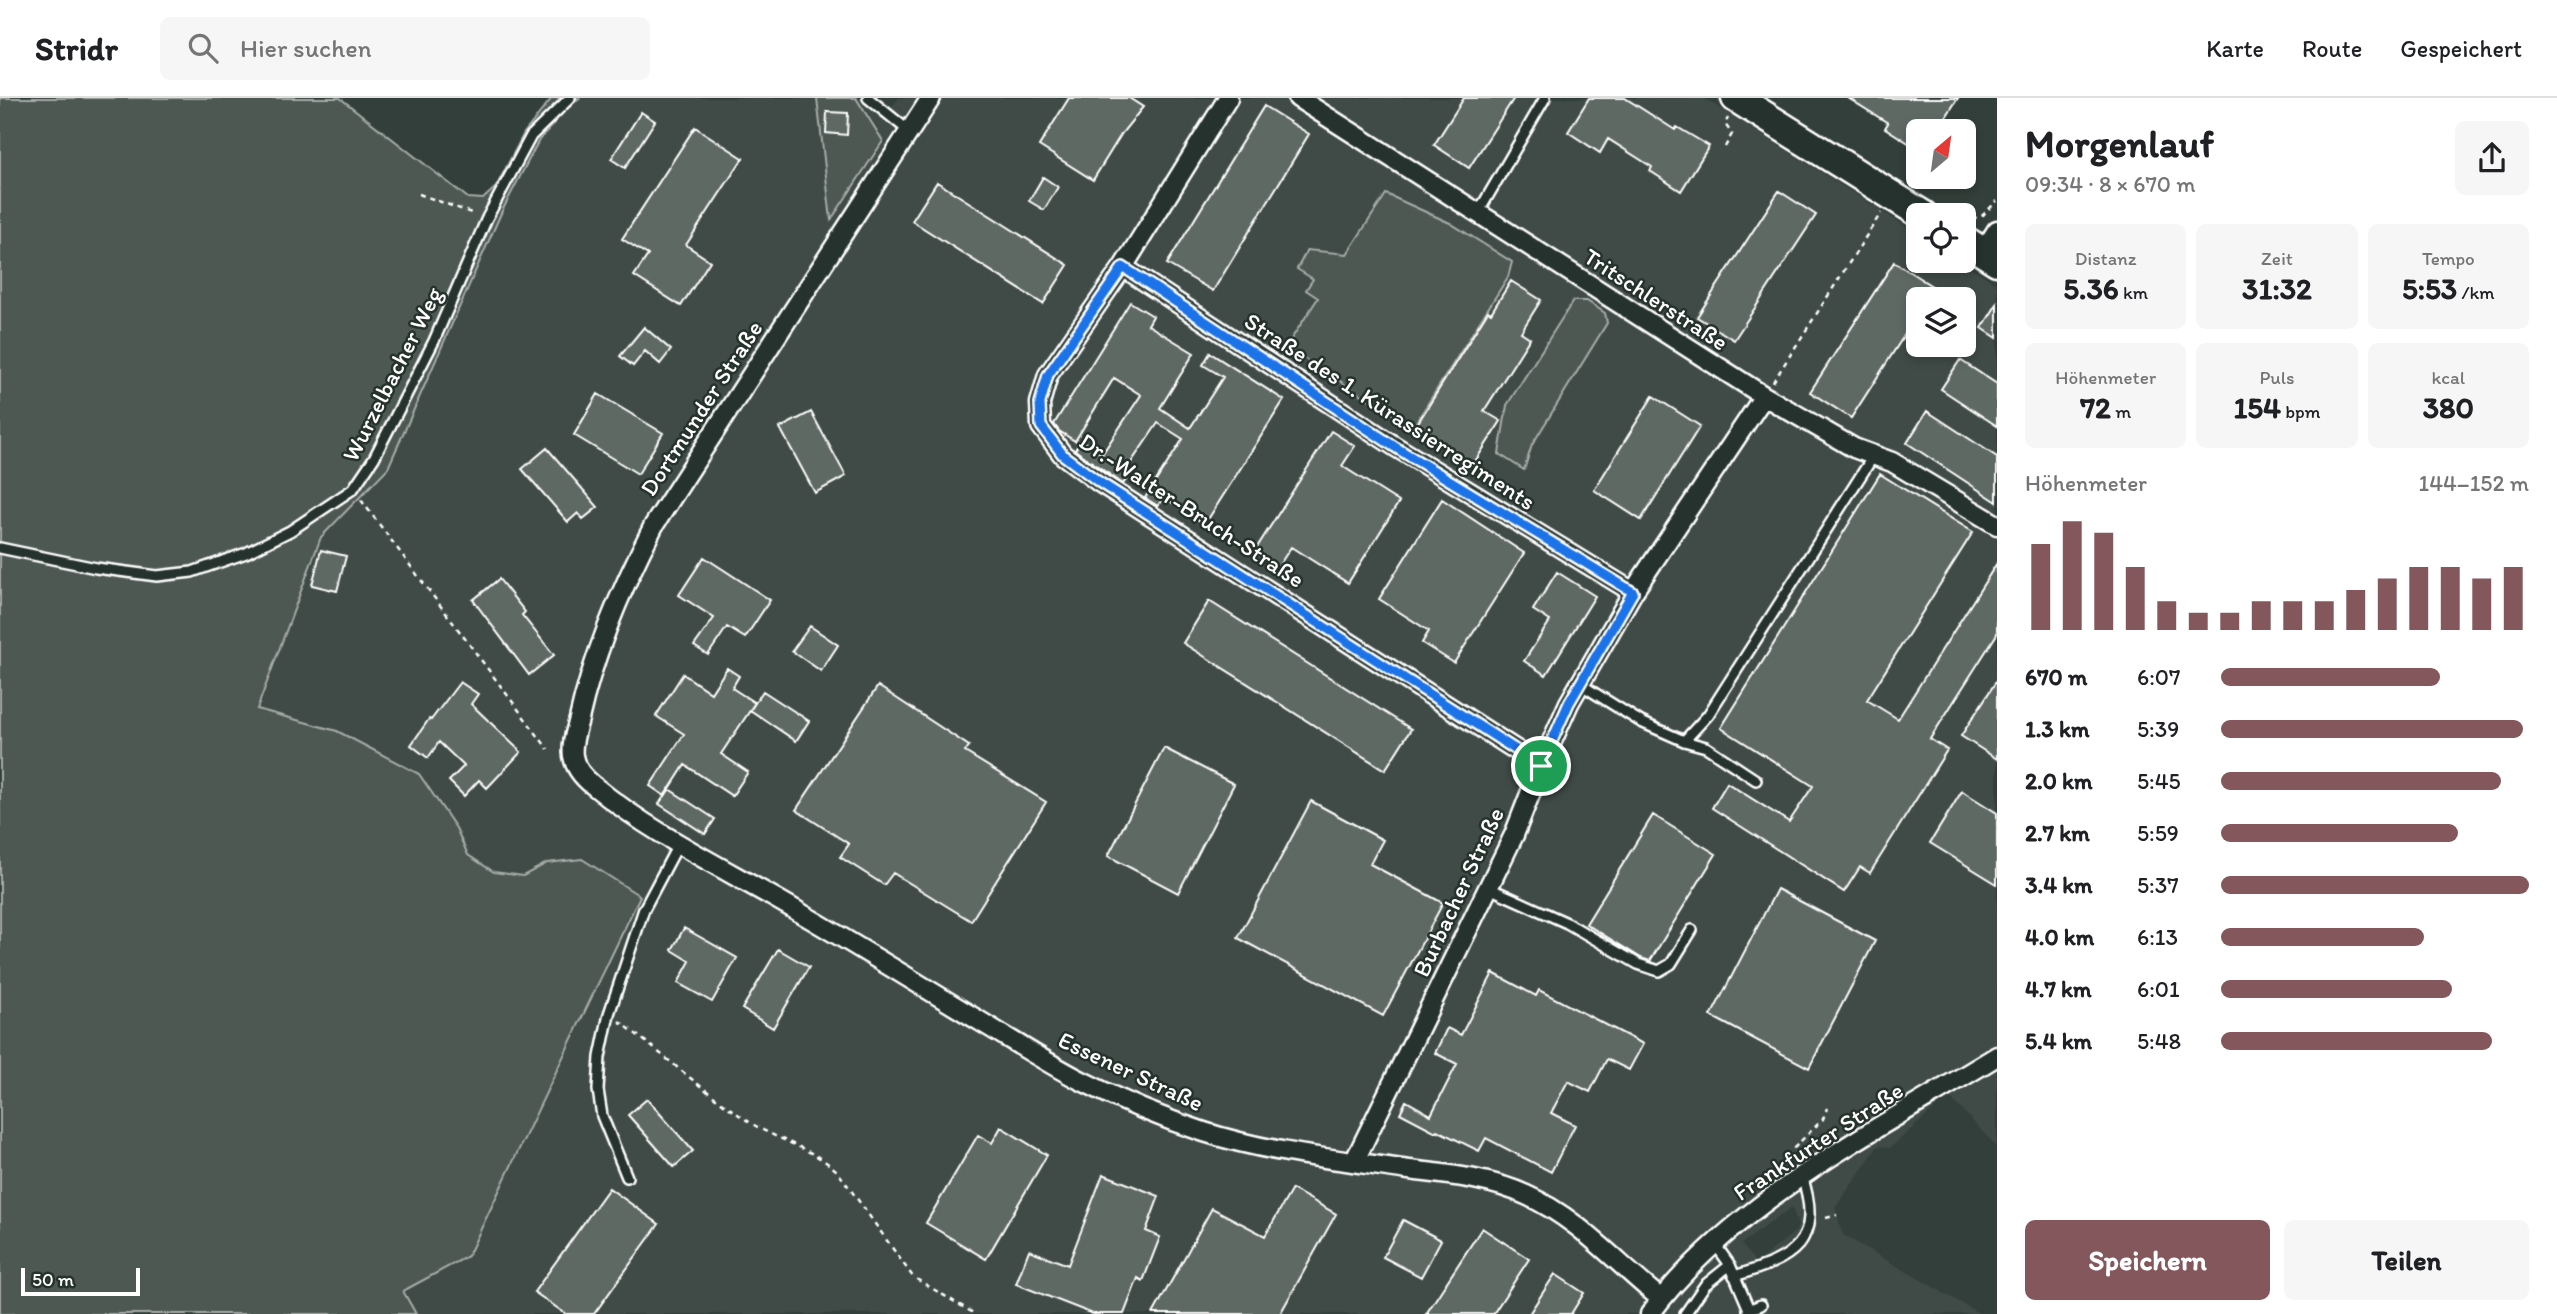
<!DOCTYPE html>
<html lang="de">
<meta charset="utf-8">
<style>
:root{--surface:#fff;--page:#f6f6f6;--text:#202124;--muted:#757577;--line:#e0e0e0;--accent:#84575d}
body{margin:0;font-family:Itim,sans-serif;background:var(--page);color:var(--text);height:100vh;display:flex;flex-direction:column;font-size:26px;white-space:nowrap}
*{box-sizing:border-box;margin:0}
p{font-size:23px;color:var(--muted)}
.icon{flex:none;width:38px;height:38px;fill:none;stroke:currentColor;stroke-width:2;stroke-linecap:round;stroke-linejoin:round}
.map{position:relative;flex:1;overflow:hidden}
.panel{display:flex;flex-direction:column;background:var(--surface);width:560px}
.panel>*{flex:none}
.needle{width:46px;rotate:29deg}
.tools{position:absolute;left:1906px;top:21px;display:grid;gap:14px}
.tools a{display:grid;place-items:center;width:70px;height:70px;border-radius:10px;background:var(--surface);box-shadow:0 4px 10px #0003;font-size:35px}
.scale{position:absolute;left:21px;bottom:18px;width:119px;box-sizing:border-box;padding-left:7px;border:4px solid #fff;border-top:0;font-size:19px;line-height:24px;white-space:nowrap;color:#fff;-webkit-text-stroke:5px #26332d;paint-order:stroke}
.pin{position:absolute;display:grid;place-items:center;width:60px;height:60px;color:#fff;margin:-30px;border:4px solid #fff;border-radius:50%;box-shadow:0 2px 7px #0007}
.round{display:grid;place-items:center;flex:none;width:74px;height:74px;border-radius:10px;background:var(--page)}
.head{display:flex;align-items:center;justify-content:space-between;height:119px;padding:0 28px}
h1{font-size:38px;font-weight:700;line-height:52px}
.stats{display:grid;grid-template-columns:repeat(3,1fr);gap:10px;height:119px;padding:7px 28px}
.stats div{display:grid;align-content:center;border-radius:10px;background:var(--page);text-align:center}
.stats b{font-size:30px;font-weight:700}
.stats small{font-size:19px;font-weight:400}
.stats p{font-size:19px}
.chart{height:196px;padding:14px 28px}
.chart p{display:flex;justify-content:space-between}
.chart svg{width:100%;height:126px;margin-top:7px;stroke:var(--accent);stroke-width:6}
.primary-button{display:flex;gap:14px;margin-top:auto;padding:14px 28px}
.primary-button a{flex:1;height:80px;border-radius:10px;background:var(--accent);color:#fff;font-size:28px;font-weight:700;line-height:80px;text-align:center}
.primary-button a+a{background:var(--page);color:var(--text)}
ul{padding:0 28px;list-style:none;font-size:23px}
li{display:grid;grid-template-columns:112px 84px 1fr;align-items:center;height:52px}
li i{height:18px;border-radius:9px;background:var(--accent)}
header{display:flex;align-items:center;gap:42px;box-sizing:border-box;height:98px;padding:0 35px;background:var(--surface);border-bottom:2px solid var(--line)}
header strong{font-size:33px}
nav{display:flex;gap:38px;margin-inline-start:auto;font-size:24px}
.search{width:490px;height:63px;background:var(--page);display:flex;align-items:center;gap:18px;box-sizing:border-box;padding:0 24px;border-radius:10px;color:var(--muted);font-size:26px}
main{display:flex;flex:1;min-height:0}
.map>svg:first-child{display:block}
.built{fill:#404c47;fill-rule:evenodd}
.green{fill:#4d5853;stroke:#a6aca9;stroke-width:2}
.building{fill:#5f6964;stroke:#fff;stroke-width:2}
.lines{fill:none;stroke-linecap:round;stroke-linejoin:round}
.service-casing{stroke:#fff;stroke-width:14}
.minor-casing{stroke:#fff;stroke-width:23}
.primary-casing{stroke:#fff;stroke-width:33}
.path{stroke:#fff;stroke-width:2.5;stroke-dasharray:5 5;stroke-linecap:butt}
.service{stroke:#26332d;stroke-width:9}
.minor{stroke:#26332d;stroke-width:18}
.primary{stroke:#26332d;stroke-width:28}
.route-casing{stroke:#fff;stroke-width:14}
.route{stroke:#1a73e8;stroke-width:9}
.labels{text-anchor:middle;dominant-baseline:central;stroke-width:5;stroke-linejoin:round;paint-order:stroke}
.street-label{font-size:24px;fill:#fff;stroke:#26332d}
</style>
<header>
<strong>Stridr</strong>
<div class="search"><svg class="icon" aria-label="search" viewBox="0 0 24 24"><circle cx="10" cy="10" r="6"/><path d="M15 15l6 6"/></svg>Hier suchen</div>
<nav><a>Karte</a><a>Route</a><a>Gespeichert</a></nav>
</header>
<main>
<div class="map">
<svg width="1997" height="1216" viewBox="0 0 1997 1216">
<rect width="100%" height="100%" fill="#333f3a"/>
<filter id="ink" filterUnits="userSpaceOnUse"><feTurbulence type="fractalNoise" baseFrequency=".0143" numOctaves="2"/><feDisplacementMap in="SourceGraphic" scale="14" xChannelSelector="R" yChannelSelector="G"/><feConvolveMatrix kernelMatrix="1 2 1 2 8 2 1 2 1" color-interpolation-filters="sRGB"/></filter>
<g filter="url(#ink)">
<path class="built" d="M 580,0 L 881,0 L 892,8 L 899,0 L 1704,0 L 1918,136 L 1918,163 L 1960,163 L 1997,186 L 1997,1049 L 1949,998 L 1890,1050 L 1878,1048 L 1835,1110 L 1843,1137 L 1980,1216 L 416,1216 L 402,1193 L 468,1158 L 547,765 L 523,778 L 495,774 L 468,757 L 456,730 L 257,611 L 321,439 L 388,370 L 502,113 L 539,42 L 567,10 ZM 1918,201 L 1964,201 L 1964,247 L 1918,247 ZM 1792,1109 L 1798,1127 L 1796,1133 L 1756,1165 L 1741,1146 Z"/>
<path class="green" d="M 0,0 L 340,0 L 468,100 L 483,101 L 496,89 L 524,35 L 552,0 L 580,0 L 567,10 L 539,42 L 502,113 L 388,370 L 321,439 L 257,611 L 337,633 L 419,676 L 456,730 L 468,757 L 494,774 L 523,778 L 547,765 L 582,761 L 640,798 L 468,1158 L 403,1193 L 416,1216 L 0,1216 Z
M 817,0 L 856,0 L 883,43 L 831,122 Z
M 1386,96 L 1450,125 L 1512,164 L 1508,179 L 1413,329 L 1286,249 L 1318,200 L 1306,192 L 1313,181 L 1297,171 L 1307,152 L 1347,156 Z
M 1573,203 L 1587,203 L 1605,215 L 1607,225 L 1532,347 L 1524,372 L 1499,356 L 1507,307 Z"/>
<path class="building" d="M 1069,0 L 1129,0 L 1143,9 L 1122,35 L 1093,82 L 1039,48 Z
M 1464,0 L 1514,0 L 1469,70 L 1434,47 Z
M 1589,0 L 1625,0 L 1675,32 L 1677,29 L 1709,48 L 1681,93 L 1650,73 L 1652,69 L 1608,41 L 1600,55 L 1568,34 Z
M 1848,0 L 1958,0 L 1937,33 L 1918,33 L 1918,51 L 1885,30 L 1888,25 Z
M 1264,8 L 1309,36 L 1213,193 L 1167,166 Z
M 641,14 L 655,23 L 625,70 L 611,61 Z
M 827,14 L 848,15 L 847,37 L 826,35 Z
M 695,29 L 743,60 L 686,147 L 710,163 L 681,208 L 634,178 L 648,157 L 622,141 Z
M 1043,79 L 1058,89 L 1044,112 L 1029,103 Z
M 937,84 L 1068,167 L 1043,206 L 912,123 Z
M 1779,93 L 1816,117 L 1734,242 L 1697,219 Z
M 1894,164 L 1935,190 L 1927,201 L 1918,201 L 1918,216 L 1851,320 L 1810,294 Z
M 1511,183 L 1541,202 L 1521,234 L 1530,240 L 1484,313 L 1501,323 L 1472,368 L 1414,331 L 1488,213 L 1491,215 Z
M 1130,204 L 1153,218 L 1148,227 L 1194,255 L 1160,310 L 1190,330 L 1223,279 L 1203,267 L 1210,255 L 1284,302 L 1205,426 L 1163,399 L 1158,408 L 1145,400 L 1183,341 L 1158,325 L 1126,372 L 1131,375 L 1123,386 L 1075,352 L 1081,342 L 1102,356 L 1141,297 L 1114,280 L 1075,343 L 1059,333 L 1054,326 Z
M 1997,206 L 1997,240 L 1982,230 Z
M 644,229 L 671,252 L 660,266 L 645,253 L 633,268 L 620,258 Z
M 1960,262 L 1997,286 L 1997,328 L 1941,291 Z
M 598,296 L 663,335 L 638,376 L 574,337 Z
M 1653,298 L 1700,328 L 1641,422 L 1594,392 Z
M 1927,313 L 1997,359 L 1997,404 L 1907,345 Z
M 811,314 L 846,378 L 815,395 L 780,330 Z
M 1331,333 L 1355,348 L 1342,368 L 1399,404 L 1348,485 L 1291,449 L 1278,469 L 1254,454 Z
M 547,350 L 598,409 L 583,421 L 578,415 L 568,424 L 522,371 Z
M 1880,376 L 1973,434 L 1867,602 L 1898,621 L 1997,465 L 1997,536 L 1930,641 L 1947,652 L 1870,775 L 1860,769 L 1844,794 L 1712,710 L 1727,685 L 1789,724 L 1813,688 L 1721,630 Z
M 1442,401 L 1524,455 L 1454,565 L 1422,545 L 1429,533 L 1379,501 Z
M 321,452 L 346,458 L 337,493 L 312,487 Z
M 704,459 L 770,502 L 745,540 L 727,529 L 708,557 L 694,548 L 714,520 L 679,497 Z
M 1557,474 L 1595,498 L 1546,577 L 1524,563 L 1550,523 L 1533,512 Z
M 499,481 L 525,514 L 522,517 L 554,557 L 529,577 L 473,502 Z
M 1209,503 L 1411,631 L 1385,672 L 1183,545 Z
M 810,528 L 838,547 L 821,573 L 792,553 Z
M 727,570 L 739,578 L 732,590 L 755,605 L 721,656 L 748,674 L 732,698 L 685,667 L 665,698 L 650,688 L 684,636 L 656,618 L 683,576 L 711,595 Z
M 1997,582 L 1997,661 L 1961,638 Z
M 460,584 L 478,596 L 471,606 L 521,654 L 487,690 L 479,682 L 464,698 L 449,683 L 464,668 L 439,644 L 428,660 L 411,647 L 429,621 L 431,622 Z
M 878,588 L 969,648 L 965,654 L 1046,704 L 971,823 L 893,775 L 884,787 L 840,759 L 849,746 L 796,712 Z
M 763,593 L 809,623 L 796,643 L 750,612 Z
M 1164,650 L 1234,686 L 1178,795 L 1108,758 Z
M 669,691 L 715,721 L 705,736 L 659,706 Z
M 1962,693 L 1997,715 L 1997,786 L 1930,745 Z
M 1311,703 L 1383,742 L 1370,766 L 1443,805 L 1383,918 L 1238,840 Z
M 1653,717 L 1716,756 L 1650,863 L 1641,860 L 1586,826 Z
M 1777,791 L 1875,843 L 1809,970 L 1711,918 Z
M 684,830 L 737,860 L 712,904 L 678,885 L 690,863 L 672,852 Z
M 778,851 L 809,869 L 773,930 L 742,911 Z
M 1493,875 L 1536,898 L 1539,892 L 1643,946 L 1629,972 L 1607,961 L 1590,994 L 1568,983 L 1551,1015 L 1575,1027 L 1551,1074 L 1486,1040 L 1479,1053 L 1437,1032 L 1436,1034 L 1400,1015 L 1406,1003 L 1431,1017 L 1457,966 L 1435,955 L 1447,930 L 1461,937 Z
M 647,1001 L 693,1053 L 674,1069 L 628,1017 Z
M 1001,1029 L 1047,1057 L 986,1161 L 926,1125 L 978,1037 L 992,1045 Z
M 1103,1076 L 1159,1098 L 1146,1133 L 1160,1139 L 1143,1183 L 1138,1180 L 1124,1216 L 1093,1216 L 1016,1186 L 1029,1152 L 1068,1167 Z
M 609,1090 L 659,1126 L 594,1216 L 566,1216 L 534,1194 Z
M 1292,1091 L 1336,1116 L 1280,1216 L 1153,1216 L 1212,1110 L 1265,1138 Z
M 1403,1122 L 1441,1142 L 1421,1179 L 1383,1159 Z
M 1482,1130 L 1529,1161 L 1493,1216 L 1426,1216 Z
M 1555,1176 L 1584,1195 L 1571,1216 L 1529,1216 Z"/>
<g class="lines">
<g class="service-casing">
<path id="service" d="M 868,0 L 910,34
M 1478,115 L 1545,0
M 0,450 L 96,470 L 157,478 L 192,474 L 246,455 L 290,433 L 353,391 L 374,360 L 434,243 L 487,120 L 531,38 L 570,0
M 1580,586 L 1641,624 L 1684,643 L 1706,649 L 1756,682
M 1684,643 L 1708,617 L 1874,357
M 1489,790 L 1567,825 L 1638,866 L 1659,873 L 1671,866 L 1692,832
M 627,1079 L 602,1018 L 598,992 L 600,959 L 609,916 L 644,811 L 679,745
M 1715,1146 L 1730,1167 L 1751,1216
M 1734,1178 C 1793,1161 1824,1145 1802,1078
M 1748,1212 L 1761,1207
M 1685,1216 L 1705,1187 L 1730,1167"/>
</g>
<g class="minor-casing">
<path id="minor" d="M 931,0 L 654,427 C 622,489 594,553 579,621 C 576,633 571,646 573,658 C 575,670 585,681 594,688 C 657,740 734,775 804,817 C 864,852 923,889 983,925 C 1015,944 1047,965 1080,982 C 1119,1002 1161,1020 1204,1034 C 1269,1055 1341,1062 1409,1072 C 1449,1077 1489,1080 1526,1097 C 1578,1120 1617,1166 1661,1201
M 1228,0 L 1123,169 L 1048,277 L 1040,305 L 1041,328 L 1063,357 L 1099,384 L 1541,668
M 1298,0 L 1764,298 L 1854,350 L 1892,364 L 1997,427
M 1983,154 L 1997,132
M 1123,169 L 1396,349 L 1633,494
M 1354,1064 L 1514,737 L 1541,668 L 1569,605 L 1633,494 L 1764,298
M 1650,1216 C 1733,1103 1879,1031 1997,958"/>
</g>
<g class="primary-casing">
<path id="primary" d="M 1736,0 L 1923,117
M 1964,142 L 1997,163"/>
</g>
<path class="path" d="M 1725,49 L 1732,36 L 1725,26 L 1728,20
M 419,96 L 474,116
M 1972,121 L 1983,117 L 1997,103
M 1773,284 L 1881,115
M 361,402 L 548,651
M 619,923 C 663,956 703,993 748,1023 C 777,1043 812,1049 838,1074 L 913,1179 L 975,1216
M 1797,1060 L 1794,1050 L 1823,1021 L 1827,1010
M 1826,1120 L 1837,1117"/>
<use href="#service" class="service"/>
<use href="#minor" class="minor"/>
<use href="#primary" class="primary"/>
</g>
</g>
<g class="lines" filter="url(#ink)">
<g class="route-casing">
<path id="route" d="M 1123,169 L 1395,349 L 1633,494 L 1569,605 L 1541,668 L 1099,384 L 1063,357 L 1041,328 L 1040,305 L 1048,277 Z"/>
</g>
<use href="#route" class="route"/>
</g>
<g class="labels">
<g class="street-label">
<text transform="translate(1656 201) rotate(33)">Tritschlerstraße</text>
<text transform="translate(392 276) rotate(-63)">Wurzelbacher Weg</text>
<text transform="translate(701 310) rotate(-57)">Dortmunder Straße</text>
<text transform="translate(1390 313) rotate(33)">Straße des 1. Kürassierregiments</text>
<text transform="translate(1192 412) rotate(33)">Dr.-Walter-Bruch-Straße</text>
<text transform="translate(1458 794) rotate(-65)">Burbacher Straße</text>
<text transform="translate(1131 973) rotate(25)">Essener Straße</text>
<text transform="translate(1818 1043) rotate(-33)">Frankfurter Straße</text>
</g>
</g>
</svg>
<div class="tools">
<a><svg class="needle" viewBox="-14 -14 28 28"><path d="M0-13l5 13h-10z" fill="#e53935"/><path d="M0 13l5-13h-10z" fill="#757577"/></svg></a>
<a><svg class="icon" aria-label="locate" viewBox="0 0 24 24"><circle cx="12" cy="12" r="6"/><path d="M12 2v4M12 18v4M2 12h4M18 12h4"/></svg></a>
<a><svg class="icon" aria-label="layers" viewBox="0 0 24 24"><path d="M12 4l9 5-9 5-9-5zM3 14l9 5 9-5"/></svg></a>
</div>
<div class="scale">50 m</div>
<div class="pin" style="left:1541px;top:668px;background:#1e9e55"><svg class="icon" aria-label="arrive" viewBox="0 0 24 24"><path d="M6 21V4h12l-3 4 3 4H6"/></svg></div>
</div>
<section class="panel">
<div class="head"><div><h1>Morgenlauf</h1><p>09:34 · 8 × 670 m</p></div><a class="round"><svg class="icon" aria-label="share" viewBox="0 0 24 24"><path d="M12 15V3M7 8l5-5 5 5M5 13v7h14v-7"/></svg></a></div>
<div class="stats">
<div><p>Distanz</p><b>5.36<small> km</small></b></div>
<div><p>Zeit</p><b>31:32</b></div>
<div><p>Tempo</p><b>5:53<small> /km</small></b></div>
</div>
<div class="stats">
<div><p>Höhenmeter</p><b>72<small> m</small></b></div>
<div><p>Puls</p><b>154<small> bpm</small></b></div>
<div><p>kcal</p><b>380</b></div>
</div>
<div class="chart"><p><span>Höhenmeter</span>144–152 m</p>
<svg viewBox="0 0 160 44" preserveAspectRatio="none"><path d="M5 44V14M15 44V6M25 44V10M35 44V22M45 44V34M55 44V38M65 44V38M75 44V34M85 44V34M95 44V34M105 44V30M115 44V26M125 44V22M135 44V22M145 44V26M155 44V22"/></svg>
</div>
<ul>
<li><b>670 m</b>6:07<i style="width:71%"></i></li>
<li><b>1.3 km</b>5:39<i style="width:98%"></i></li>
<li><b>2.0 km</b>5:45<i style="width:91%"></i></li>
<li><b>2.7 km</b>5:59<i style="width:77%"></i></li>
<li><b>3.4 km</b>5:37<i style="width:100%"></i></li>
<li><b>4.0 km</b>6:13<i style="width:66%"></i></li>
<li><b>4.7 km</b>6:01<i style="width:75%"></i></li>
<li><b>5.4 km</b>5:48<i style="width:88%"></i></li>
</ul>
<div class="primary-button"><a>Speichern</a><a>Teilen</a></div>
</section>
</main>
